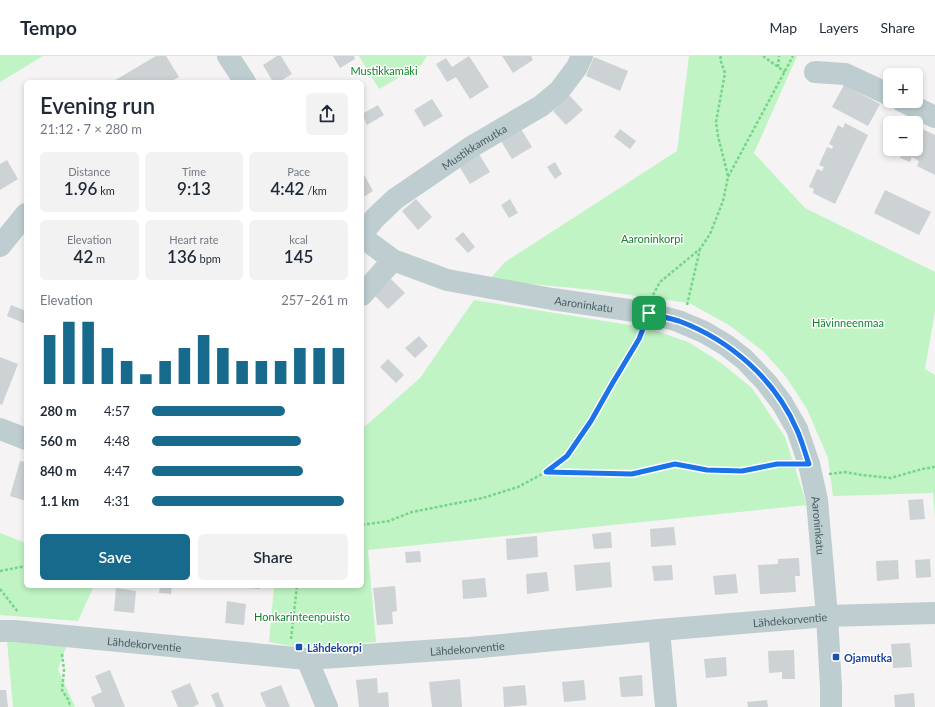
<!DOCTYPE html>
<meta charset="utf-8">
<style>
:root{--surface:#fff;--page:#f2f2f3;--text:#1f2937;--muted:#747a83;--line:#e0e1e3;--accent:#176a8c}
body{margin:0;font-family:Lato,sans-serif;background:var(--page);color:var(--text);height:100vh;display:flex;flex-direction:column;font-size:15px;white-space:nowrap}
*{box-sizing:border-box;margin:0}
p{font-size:13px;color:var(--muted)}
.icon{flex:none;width:22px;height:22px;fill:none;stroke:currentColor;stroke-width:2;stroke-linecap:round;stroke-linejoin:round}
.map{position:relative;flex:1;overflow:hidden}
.panel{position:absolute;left:24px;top:24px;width:340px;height:508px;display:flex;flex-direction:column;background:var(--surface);border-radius:6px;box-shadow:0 2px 6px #0003}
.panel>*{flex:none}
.buttons{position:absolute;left:883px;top:12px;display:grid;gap:8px}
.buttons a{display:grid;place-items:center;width:40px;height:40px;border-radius:6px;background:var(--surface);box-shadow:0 2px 6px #0003;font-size:20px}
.pin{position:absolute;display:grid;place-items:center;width:34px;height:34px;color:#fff;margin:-17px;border-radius:8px;box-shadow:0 2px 6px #0006}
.round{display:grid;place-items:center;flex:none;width:42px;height:42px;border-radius:6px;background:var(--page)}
.head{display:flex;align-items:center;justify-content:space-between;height:68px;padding:0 16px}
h1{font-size:22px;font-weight:600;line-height:30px}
.stats{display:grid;grid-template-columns:repeat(3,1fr);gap:6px;height:68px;padding:4px 16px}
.stats div{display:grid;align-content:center;border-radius:6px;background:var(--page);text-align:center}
.stats b{font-size:17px;font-weight:600}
.stats small{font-size:11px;font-weight:400}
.stats p{font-size:11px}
.chart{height:112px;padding:8px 16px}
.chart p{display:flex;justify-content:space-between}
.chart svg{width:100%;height:72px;margin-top:4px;stroke:var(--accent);stroke-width:6}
.cta{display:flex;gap:8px;margin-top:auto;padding:8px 16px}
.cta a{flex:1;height:46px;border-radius:6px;background:var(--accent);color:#fff;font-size:16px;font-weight:600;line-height:46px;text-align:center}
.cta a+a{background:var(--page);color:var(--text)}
ul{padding:0 16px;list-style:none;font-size:13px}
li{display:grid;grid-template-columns:64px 48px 1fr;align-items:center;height:30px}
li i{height:10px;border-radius:5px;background:var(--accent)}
header{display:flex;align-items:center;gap:24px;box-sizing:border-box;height:56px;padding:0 20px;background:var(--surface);border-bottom:1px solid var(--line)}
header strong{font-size:19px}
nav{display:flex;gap:22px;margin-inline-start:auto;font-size:14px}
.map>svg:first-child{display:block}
.green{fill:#c0f4c4}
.building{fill:#cdd2d5}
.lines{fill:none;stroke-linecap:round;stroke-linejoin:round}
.path{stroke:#75d588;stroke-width:2.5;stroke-dasharray:3 2;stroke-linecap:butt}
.minor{stroke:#bdcdd0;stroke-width:22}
.route-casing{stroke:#fff;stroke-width:8}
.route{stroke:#1a73e8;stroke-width:5}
.transit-dot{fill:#1a4fb4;stroke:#fff;stroke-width:1.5}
.labels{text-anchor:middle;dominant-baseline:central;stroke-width:3;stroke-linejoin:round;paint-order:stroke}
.park-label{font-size:11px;fill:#108627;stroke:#fff}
.street-label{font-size:11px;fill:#495e62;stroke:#fff}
.transit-label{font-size:11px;font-weight:bold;fill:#164399;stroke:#fff;text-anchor:start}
</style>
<header>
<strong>Tempo</strong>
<nav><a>Map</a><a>Layers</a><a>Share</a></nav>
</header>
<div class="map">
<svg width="935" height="651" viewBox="0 0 935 651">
<rect width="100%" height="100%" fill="#f5f3f3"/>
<path class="green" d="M 0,0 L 43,0 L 0,26 Z
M 359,0 L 427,0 L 422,8 L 379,33 Z
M 689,0 L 797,0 L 754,97 L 805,152 L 935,216 L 935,255 L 925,313 L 935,319 L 935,461 L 933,437 L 833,440 L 828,402 L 807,353 L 786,321 L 764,296 L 729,269 L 689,247 L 594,234 L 489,224 L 505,206 L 677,95 Z
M 474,244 L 648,272 L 688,286 L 720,306 L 752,332 L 785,381 L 807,449 L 368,494 L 376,586 L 334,589 L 291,590 L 269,586 L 274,530 L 362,530 L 362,373 L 420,322 Z
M 0,477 L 26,487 L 26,530 L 94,530 L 78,565 L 0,559 Z
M 7,585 L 34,586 L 66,591 L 58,613 L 75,651 L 13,651 Z"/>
<path class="building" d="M 156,0 L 166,0 L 179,21 L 170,26 L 112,26 Z
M 277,0 L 281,0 L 292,18 L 279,26 L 273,26 L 263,9 Z
M 333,0 L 354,0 L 355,3 L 340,12 Z
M 469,0 L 489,31 L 470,43 L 456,21 L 447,26 L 436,8 L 446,2 L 452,11 Z
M 502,0 L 531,0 L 533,4 L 513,17 Z
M 594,1 L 628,15 L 620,35 L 586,20 Z
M 844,29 L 880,48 L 868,70 L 832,51 Z
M 569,39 L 583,54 L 566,69 L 553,55 Z
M 432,43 L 443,60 L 424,71 L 414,54 Z
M 378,49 L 384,59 L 367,69 L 362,58 Z
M 845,67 L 868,79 L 835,148 L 813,137 L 814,133 L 809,131 L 817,113 L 822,115 L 824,111 L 819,109 L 827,91 L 832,93 L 833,90 L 829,88 L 838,69 L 843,72 Z
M 916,70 L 935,79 L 935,119 L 917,110 L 919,105 L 912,101 L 910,106 L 900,102 L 903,97 L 897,94 L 895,99 L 884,94 L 890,82 L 890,93 L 916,93 Z
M 521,73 L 532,91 L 512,103 L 501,85 Z
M 620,73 L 636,85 L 630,93 L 614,81 Z
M 479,98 L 490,116 L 470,128 L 459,110 Z
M 7,104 L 18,123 L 0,134 L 0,108 Z
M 555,106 L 562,118 L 555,123 L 547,111 Z
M 362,115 L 373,135 L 362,142 Z
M 885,134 L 931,156 L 919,179 L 874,157 Z
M 416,143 L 432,161 L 418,174 L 402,155 Z
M 510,143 L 518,157 L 509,162 L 501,149 Z
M 463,176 L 475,191 L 468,197 L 455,183 Z
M 391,223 L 405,237 L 388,253 L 375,240 Z
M 11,249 L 26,255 L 26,268 L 7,260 Z
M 419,280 L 428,290 L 415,302 L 405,292 Z
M 0,301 L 18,308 L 2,349 L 0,348 Z
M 388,303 L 404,319 L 396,327 L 380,311 Z
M 20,405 L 26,406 L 26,445 L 10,440 Z
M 923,443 L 925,463 L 910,464 L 908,444 Z
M 674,471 L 676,489 L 651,491 L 650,473 Z
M 611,476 L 612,492 L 594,493 L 592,478 Z
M 537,480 L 538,501 L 507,504 L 506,483 Z
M 420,495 L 421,506 L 406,507 L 405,496 Z
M 799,502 L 800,520 L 795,520 L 796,536 L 760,538 L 758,509 L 778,508 L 778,503 Z
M 930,503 L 931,521 L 916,522 L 915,504 Z
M 898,504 L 899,523 L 877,525 L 876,505 Z
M 610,506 L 612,531 L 576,535 L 574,509 Z
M 672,509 L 673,524 L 654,525 L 652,510 Z
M 547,516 L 549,535 L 527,538 L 526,518 Z
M 736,518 L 738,537 L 715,539 L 713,520 Z
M 485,522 L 487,541 L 463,543 L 462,524 Z
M 160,530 L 172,530 L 171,538 L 159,537 Z
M 247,530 L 260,530 L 260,533 L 247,532 Z
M 395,530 L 397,555 L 392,556 L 393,568 L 377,569 L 373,532 Z
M 116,532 L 136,535 L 134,557 L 114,555 Z
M 227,545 L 246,548 L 244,569 L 225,567 Z
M 910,587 L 912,611 L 893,612 L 891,588 Z
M 794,594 L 795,623 L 782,623 L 782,616 L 769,617 L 768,595 Z
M 726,601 L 727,620 L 706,622 L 704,603 Z
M 110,614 L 125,651 L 95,651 L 91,641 L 102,636 L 95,620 Z
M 642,619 L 643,640 L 621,641 L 619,621 Z
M 377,622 L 378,637 L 388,636 L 389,651 L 359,651 L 356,624 Z
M 460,623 L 462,651 L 432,651 L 429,626 Z
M 584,624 L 586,644 L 564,646 L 562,626 Z
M 190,627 L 199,648 L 193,651 L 178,651 L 171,635 Z
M 281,629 L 290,651 L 266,651 L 260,637 Z
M 525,629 L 527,649 L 504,651 L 503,631 Z
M 0,634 L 6,634 L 8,651 L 0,651 Z
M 218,636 L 224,651 L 216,651 L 211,639 Z
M 914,637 L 915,651 L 895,651 L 894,639 Z
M 767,644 L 768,651 L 748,651 L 747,646 Z"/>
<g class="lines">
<path class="path" d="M 721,0 L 720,3 L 725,17 L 716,66 L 718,80 L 728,120
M 763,0 L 785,16
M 778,11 L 779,0
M 653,239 L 660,226 L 700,193 L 710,178 L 723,145 L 728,121 L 793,0
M 687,249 L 700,193
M 547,416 L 632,418 L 675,408 L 707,414 L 742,415 L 777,408 L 790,408
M 829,418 L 845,416 L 862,419 L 891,422 L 922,413 L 935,411
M 362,469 L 389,465 L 412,456 L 483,442 L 518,431 L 546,416 L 567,400 L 591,365 L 612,328 L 639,283 L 642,275
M 0,515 L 26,510
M 0,533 L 18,556
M 291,583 L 297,530
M 62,598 L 64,614 L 62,634 L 69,645 L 70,651"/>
<g class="minor">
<path d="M 228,0 L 245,26"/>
<path d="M 815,16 L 845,18 L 890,39"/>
<path d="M 902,45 L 935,61"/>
<path id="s1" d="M 362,178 L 375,162 L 395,143 L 471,91 L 541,50 L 559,35 L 577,11 L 582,0"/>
<path id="s2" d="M 362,181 L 393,204 L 447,224 L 552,243 L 649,257 L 678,265 L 704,276 L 726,289 L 744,303 L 766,326 L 782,347 L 797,373 L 809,408 L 817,444 L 827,560 L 831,631 L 831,651"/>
<path d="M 0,190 L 26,158"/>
<path d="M 362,239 L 393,204"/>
<path d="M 0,373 L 26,383"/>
<path d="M 659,574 L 666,651"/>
<path id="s3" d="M 0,575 L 14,575 L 307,603 L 470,592 L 659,574 L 827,560 L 935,557"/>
<path d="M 307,603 L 327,651"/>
</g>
</g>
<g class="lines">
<g class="route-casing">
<path id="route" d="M 649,257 C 659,260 669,262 679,265 C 730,284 775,323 797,374 C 802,385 805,397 809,408 L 777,408 L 742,415 L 707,414 L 675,408 L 632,418 L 546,416 L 567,400 L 591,365 L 612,328 L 639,283 Z"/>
</g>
<use href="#route" class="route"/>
</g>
<g class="transit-dot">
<rect x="295" y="587" width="8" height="8" rx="2"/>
<rect x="832" y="597" width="8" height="8" rx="2"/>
</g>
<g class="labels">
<g class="park-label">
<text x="384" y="14">Mustikkamäki</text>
<text x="652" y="182">Aaroninkorpi</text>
<text x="848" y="266">Hävinneenmaa</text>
<text x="302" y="560">Honkarinteenpuisto</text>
</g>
<g class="street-label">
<text stroke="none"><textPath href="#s1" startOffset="143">Mustikkamutka</textPath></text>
<text stroke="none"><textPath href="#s2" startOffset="235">Aaroninkatu</textPath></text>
<text stroke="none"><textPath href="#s2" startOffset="595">Aaroninkatu</textPath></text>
<text stroke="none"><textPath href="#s3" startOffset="793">Lähdekorventie</textPath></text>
<text stroke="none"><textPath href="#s3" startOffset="145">Lähdekorventie</textPath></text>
<text stroke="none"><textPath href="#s3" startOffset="469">Lähdekorventie</textPath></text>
</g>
<g class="transit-label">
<text x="307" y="591">Lähdekorpi</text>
<text x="844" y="601">Ojamutka</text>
</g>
</g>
</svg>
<div class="buttons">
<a>+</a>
<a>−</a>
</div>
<div class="pin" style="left:649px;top:257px;background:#1e9e55"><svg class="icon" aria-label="arrive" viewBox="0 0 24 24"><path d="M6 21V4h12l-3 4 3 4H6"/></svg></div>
<section class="panel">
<div class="head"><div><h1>Evening run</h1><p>21:12 · 7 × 280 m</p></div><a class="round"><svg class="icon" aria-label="share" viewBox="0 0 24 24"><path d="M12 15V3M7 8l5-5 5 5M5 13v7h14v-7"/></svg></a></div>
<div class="stats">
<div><p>Distance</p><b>1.96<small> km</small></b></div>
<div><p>Time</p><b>9:13</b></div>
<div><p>Pace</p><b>4:42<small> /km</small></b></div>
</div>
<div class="stats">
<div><p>Elevation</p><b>42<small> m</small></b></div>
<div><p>Heart rate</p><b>136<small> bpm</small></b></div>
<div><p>kcal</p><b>145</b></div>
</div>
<div class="chart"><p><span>Elevation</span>257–261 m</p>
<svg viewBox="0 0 160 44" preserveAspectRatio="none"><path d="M5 44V14M15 44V6M25 44V6M35 44V22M45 44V30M55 44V38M65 44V30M75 44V22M85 44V14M95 44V22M105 44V30M115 44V30M125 44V30M135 44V22M145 44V22M155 44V22"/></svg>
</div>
<ul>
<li><b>280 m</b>4:57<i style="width:68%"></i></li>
<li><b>560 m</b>4:48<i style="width:76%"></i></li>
<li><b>840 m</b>4:47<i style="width:77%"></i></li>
<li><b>1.1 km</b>4:31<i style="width:98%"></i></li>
</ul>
<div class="cta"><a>Save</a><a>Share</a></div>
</section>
</div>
